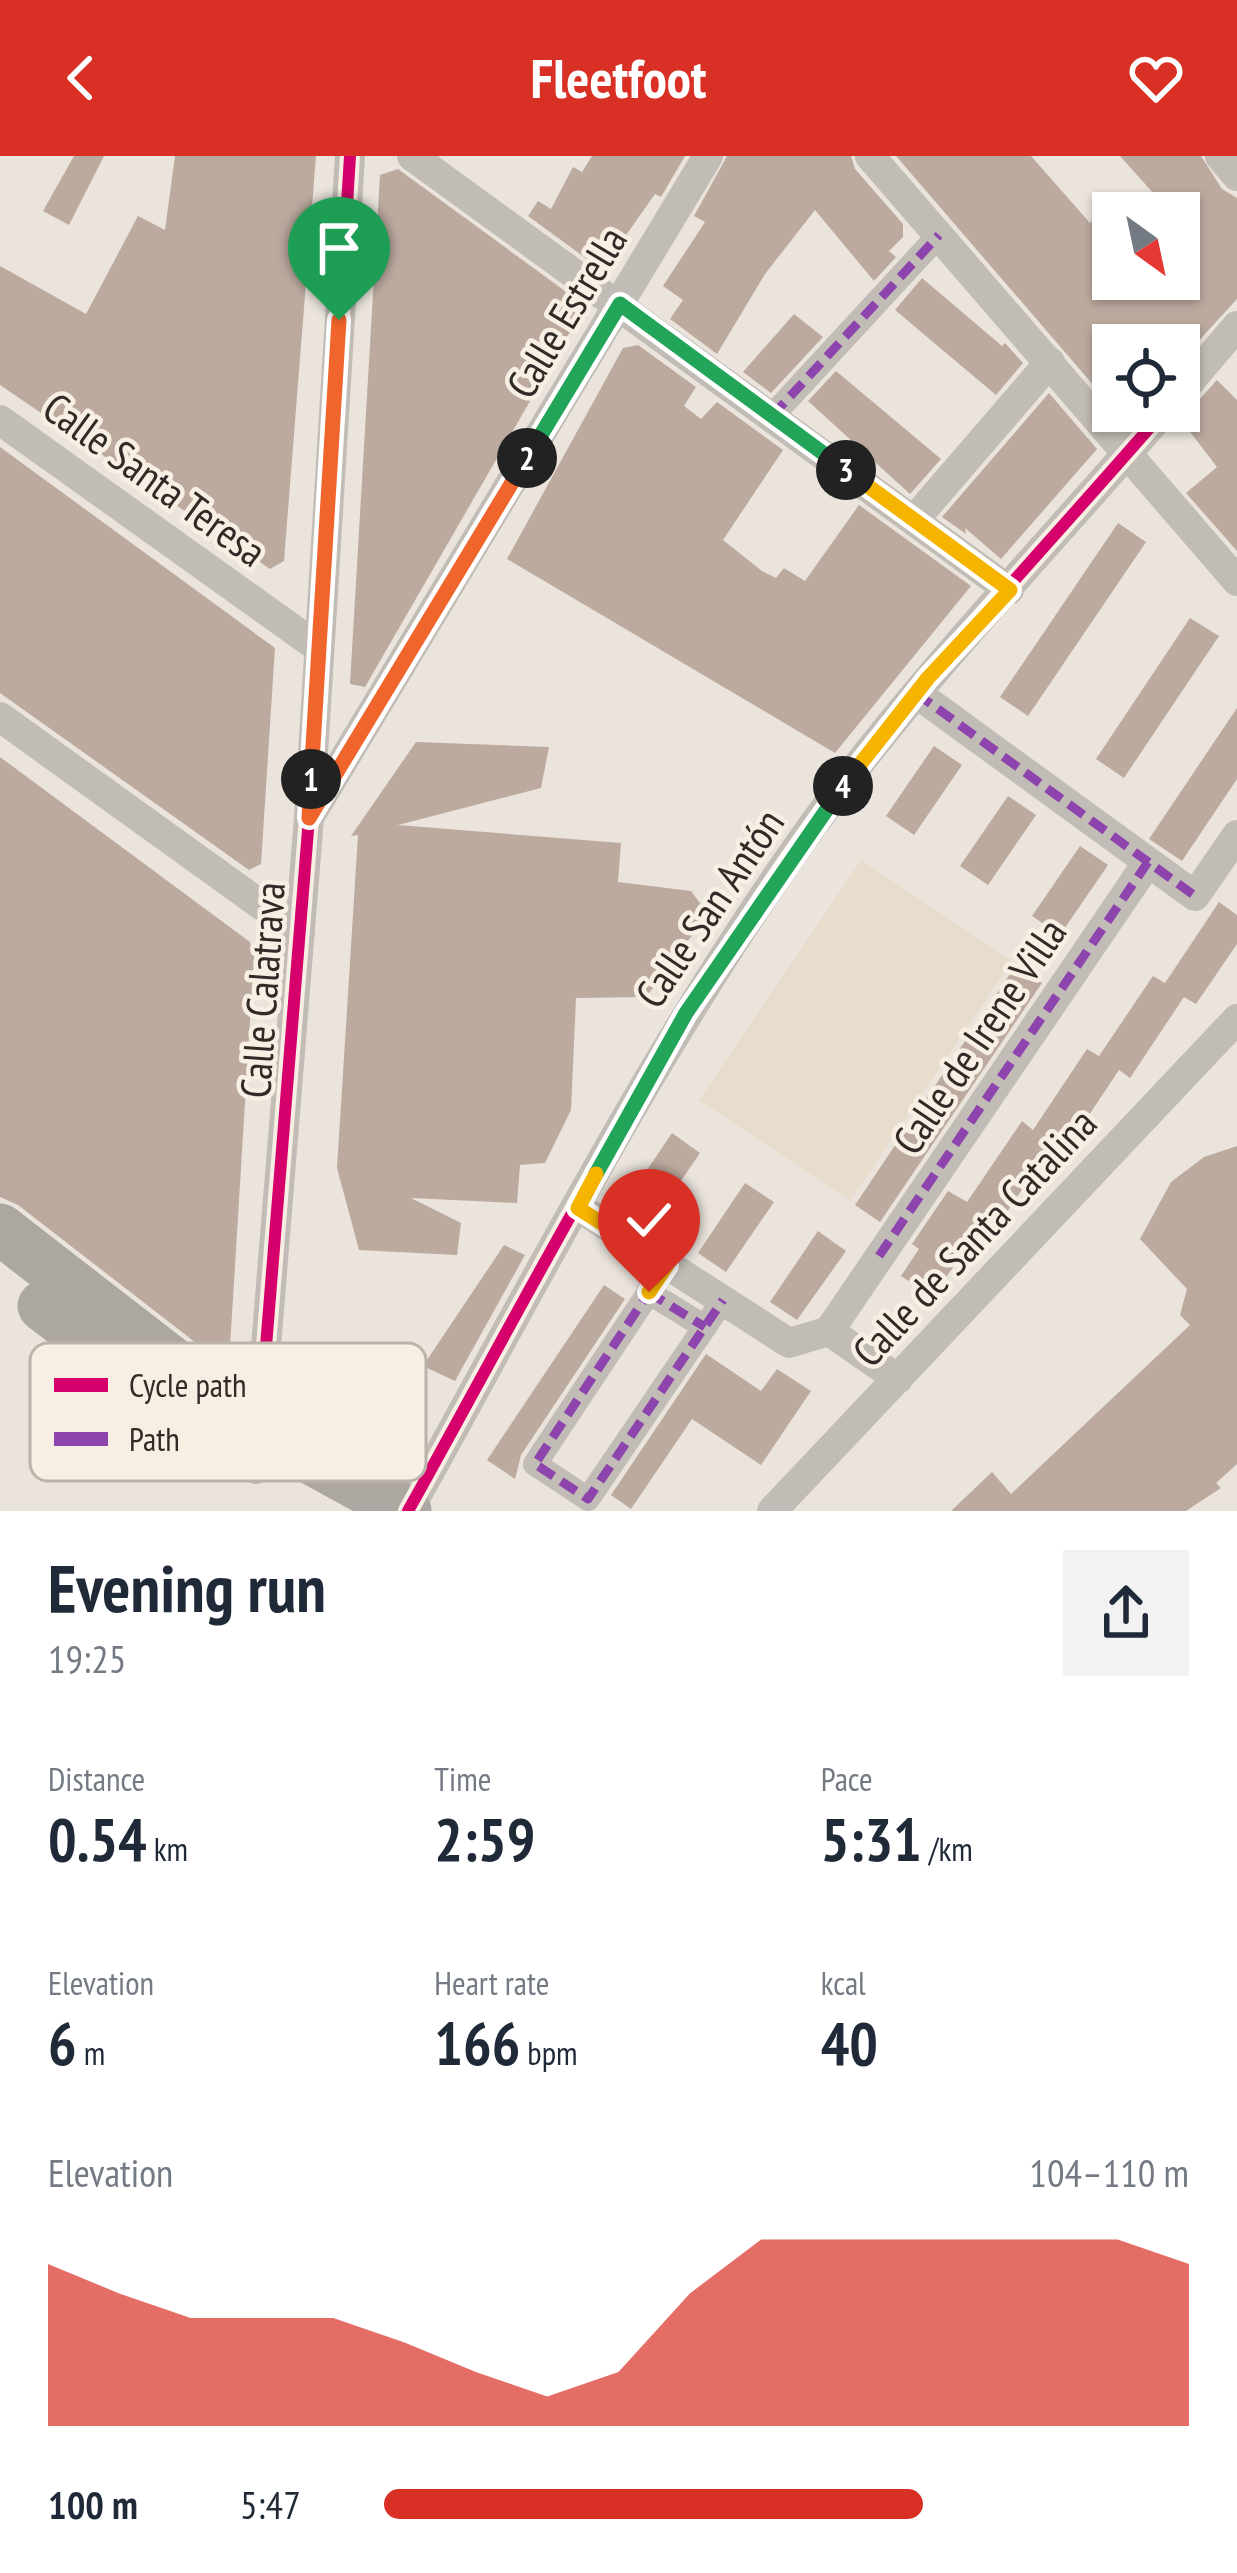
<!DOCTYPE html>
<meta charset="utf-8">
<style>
:root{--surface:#fff;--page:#f2f2f3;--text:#1f2937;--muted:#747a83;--accent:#d93025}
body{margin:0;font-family:"PT Sans Narrow",sans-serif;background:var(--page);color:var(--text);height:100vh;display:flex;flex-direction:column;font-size:45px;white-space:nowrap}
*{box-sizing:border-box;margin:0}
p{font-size:39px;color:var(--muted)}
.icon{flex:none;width:66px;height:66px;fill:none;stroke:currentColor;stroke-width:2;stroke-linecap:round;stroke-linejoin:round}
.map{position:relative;height:1355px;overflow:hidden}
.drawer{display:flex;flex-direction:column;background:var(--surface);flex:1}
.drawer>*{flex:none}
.needle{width:78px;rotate:147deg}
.buttons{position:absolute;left:1092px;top:36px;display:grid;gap:24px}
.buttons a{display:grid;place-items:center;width:108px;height:108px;border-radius:0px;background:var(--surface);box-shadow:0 3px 9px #0004;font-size:60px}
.pin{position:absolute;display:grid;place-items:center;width:102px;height:102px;color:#fff;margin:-123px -51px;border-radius:50% 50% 50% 0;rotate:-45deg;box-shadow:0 0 12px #0007}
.pin .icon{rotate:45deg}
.km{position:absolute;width:60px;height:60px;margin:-30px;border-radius:50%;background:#222;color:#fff;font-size:33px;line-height:60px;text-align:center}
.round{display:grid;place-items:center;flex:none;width:126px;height:126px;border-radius:0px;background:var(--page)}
.overview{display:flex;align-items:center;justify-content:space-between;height:204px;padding:0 48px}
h1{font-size:66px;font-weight:700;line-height:90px}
.metrics{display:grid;grid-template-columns:repeat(3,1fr);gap:18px;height:204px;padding:12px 48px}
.metrics div{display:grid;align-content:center}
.metrics b{font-size:60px;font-weight:700}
.metrics small{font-size:33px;font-weight:400}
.metrics p{font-size:33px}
.chart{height:336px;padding:24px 48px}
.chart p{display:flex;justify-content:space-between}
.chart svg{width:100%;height:216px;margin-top:12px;fill:var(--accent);opacity:.7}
ul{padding:0 48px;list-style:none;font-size:39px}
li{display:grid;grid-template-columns:192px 144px 1fr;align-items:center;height:90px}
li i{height:30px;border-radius:15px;background:var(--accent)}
header{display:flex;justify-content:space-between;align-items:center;height:156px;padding:0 48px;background:var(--accent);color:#fff;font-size:54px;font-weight:700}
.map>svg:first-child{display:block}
.plaza{fill:#e8ddcd}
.building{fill:#bcaa9f}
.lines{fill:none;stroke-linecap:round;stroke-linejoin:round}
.pedestrian{stroke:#c2bcb6;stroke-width:24}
.minor{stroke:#c2bcb6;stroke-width:30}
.trunk{stroke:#aca7a1;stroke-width:51}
.quiet{stroke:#8e44ad;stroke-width:9;stroke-dasharray:18 9;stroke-linecap:butt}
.cycleway-casing{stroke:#f7efe3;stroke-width:20}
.cycleway{stroke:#d6006c;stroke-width:12}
.split-1-casing{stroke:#fff;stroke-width:24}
.split-2-casing{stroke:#fff;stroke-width:24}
.split-3-casing{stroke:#fff;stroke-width:24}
.split-4-casing{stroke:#fff;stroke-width:24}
.split-5-casing{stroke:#fff;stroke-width:24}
.split-6-casing{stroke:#fff;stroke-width:24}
.split-1{stroke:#f0652b;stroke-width:15}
.split-2{stroke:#f0652b;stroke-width:15}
.split-3{stroke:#22a559;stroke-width:15}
.split-4{stroke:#f5b400;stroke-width:15}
.split-5{stroke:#22a559;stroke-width:15}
.split-6{stroke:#f5b400;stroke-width:15}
.labels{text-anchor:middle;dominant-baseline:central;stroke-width:9;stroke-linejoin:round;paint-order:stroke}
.street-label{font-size:42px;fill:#322a26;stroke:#f7efe3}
.key{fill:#f7efe3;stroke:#bcb4aa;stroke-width:3}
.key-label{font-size:33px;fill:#322a26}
</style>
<header><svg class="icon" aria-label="back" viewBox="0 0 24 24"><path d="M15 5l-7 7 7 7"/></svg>Fleetfoot<svg class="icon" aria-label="heart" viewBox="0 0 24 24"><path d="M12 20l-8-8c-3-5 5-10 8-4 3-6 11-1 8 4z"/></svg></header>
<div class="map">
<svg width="1237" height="1355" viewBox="0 0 1237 1355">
<rect width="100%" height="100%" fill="#eae4dd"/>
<path class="plaza" d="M 861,704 L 1012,805 L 850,1045 L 699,944 Z"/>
<path class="building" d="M 74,0 L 104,0 L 69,69 L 43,55 Z
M 175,0 L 316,0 L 284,405 L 270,413 L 0,229 L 0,110 L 86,158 L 138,60 L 165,74 Z
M 592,0 L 685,0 L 661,41 L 655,38 L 610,102 L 591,106 L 528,60 L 538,45 L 551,53 L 573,11 L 582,16 Z
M 727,0 L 851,0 L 855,13 L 903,68 L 903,81 L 889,95 L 896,101 L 874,125 L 815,54 L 765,118 L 717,198 L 670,163 L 683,144 L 663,130 L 705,66 L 694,60 Z
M 896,0 L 1031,0 L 1090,67 L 1099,58 L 1113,74 L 1113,123 L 1179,123 L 1179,57 L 1171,57 L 1120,0 L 1201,0 L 1222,33 L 1237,42 L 1237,143 L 1195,189 L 1181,189 L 1189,197 L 1179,208 L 1179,189 L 1113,189 L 1113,252 Z
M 398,13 L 580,146 L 582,155 L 365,531 L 350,528 L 380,19 Z
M 922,122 L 1002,190 L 1005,187 L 1023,207 L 996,239 L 895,154 Z
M 794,158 L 823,181 L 771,237 L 743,216 Z
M 638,189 L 696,231 L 684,250 L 701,263 L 717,246 L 783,294 L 723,384 L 762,415 L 776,422 L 784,412 L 805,425 L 859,349 L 971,430 L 835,597 L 507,403 L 623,192 Z
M 836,215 L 941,303 L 910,338 L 808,245 Z
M 1217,224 L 1237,244 L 1237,395 L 1186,337 L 1217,311 L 1181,264 Z
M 1049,237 L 1097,293 L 1001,403 L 965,372 L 966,378 L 942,361 Z
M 0,291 L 275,492 L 261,708 L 249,714 L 0,537 Z
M 1118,367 L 1146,386 L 1028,560 L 1000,541 Z
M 1190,462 L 1219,480 L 1124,622 L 1096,603 Z
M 1237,552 L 1237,623 L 1182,705 L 1149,683 Z
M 416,586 L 549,591 L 541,632 L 398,669 L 621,687 L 618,726 L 691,735 L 708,758 L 646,841 L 576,842 L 571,954 L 545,1007 L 520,1009 L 517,1047 L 411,1042 L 461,1067 L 457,1099 L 359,1094 L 337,1012 L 358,679 L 351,680 Z
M 934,590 L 962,609 L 914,679 L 886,660 Z
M 0,601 L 250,786 L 254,800 L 230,1191 L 209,1197 L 18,1049 L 0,1041 Z
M 1008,640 L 1036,659 L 988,729 L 960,710 Z
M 1080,690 L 1108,709 L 1060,779 L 1032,760 Z
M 1219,746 L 1237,759 L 1237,788 L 1196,848 L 1184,841 L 1130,922 L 1119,914 L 1065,995 L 1053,987 L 999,1068 L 987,1060 L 933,1141 L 901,1120 L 919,1093 L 912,1088 L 948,1035 L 967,1046 L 1022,965 L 1033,974 L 1087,893 L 1099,900 L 1153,820 L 1165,827 Z
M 1016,809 L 1042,827 L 880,1066 L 855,1049 Z
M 672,977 L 700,997 L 652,1067 L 624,1048 Z
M 1237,990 L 1237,1308 L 1216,1327 L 1221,1332 L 1186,1355 L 951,1355 L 992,1316 L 1011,1338 L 1190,1169 L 1180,1159 L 1187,1133 L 1140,1083 L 1171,1026 L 1204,1001 Z
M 745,1027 L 774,1046 L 726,1116 L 698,1097 Z
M 818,1075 L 846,1095 L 797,1164 L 770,1146 Z
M 504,1089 L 525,1099 L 455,1225 L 423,1210 Z
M 604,1129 L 625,1143 L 521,1299 L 515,1323 L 487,1304 Z
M 706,1198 L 761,1235 L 777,1213 L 811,1235 L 761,1309 L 692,1263 L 631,1353 L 611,1339 Z"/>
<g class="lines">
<path class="pedestrian" d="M 772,260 L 939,79
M 667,1109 L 535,1308 L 588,1343 L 723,1144
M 648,1136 L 705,1171"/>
<path class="minor" d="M 412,0 L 1009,434
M 870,0 L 1237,425
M 1220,0 L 1237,20
M 1179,238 L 1237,170
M 0,264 L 319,492
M 914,364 L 1050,206
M 916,537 L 1195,740 L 1237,679
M 0,561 L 300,777
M 311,658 L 708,0
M 578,1051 L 789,1187 L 829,1175 L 898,1223
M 829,1175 L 1148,706
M 256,1313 L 309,662 L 350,0
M 408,1355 C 542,1114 668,865 832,643 C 934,507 1053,384 1164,255
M 772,1355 L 1237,863"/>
<path class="trunk" d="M 0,1073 L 262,1276 L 406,1355
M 43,1150 L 209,1277"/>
<path class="quiet" d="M 772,260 L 939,79
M 916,537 L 1195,740
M 879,1100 L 1148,706
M 667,1109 L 535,1308 L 588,1343 L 723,1144
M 648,1136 L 705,1171"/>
<g class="cycleway-casing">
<path id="cycleway" d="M 256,1313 L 309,662 L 350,0
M 408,1355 C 542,1114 668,865 832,643 C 934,507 1053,384 1164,255"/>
</g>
<use href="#cycleway" class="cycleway"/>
</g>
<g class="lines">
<g class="split-1-casing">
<path id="split-1" d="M 311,623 L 339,164"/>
</g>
<g class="split-2-casing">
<path id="split-2" d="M 311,623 L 309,662 L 527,302"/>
</g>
<g class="split-3-casing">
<path id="split-3" d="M 527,302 L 620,148 L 846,314"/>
</g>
<g class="split-4-casing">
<path id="split-4" d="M 843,630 L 928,522 L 1010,434 L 846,314"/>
</g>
<g class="split-5-casing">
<path id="split-5" d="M 596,1018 L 686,857 L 843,630"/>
</g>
<g class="split-6-casing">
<path id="split-6" d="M 596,1018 L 578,1052 L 667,1109 L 649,1136"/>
</g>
<use href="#split-1" class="split-1"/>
<use href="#split-2" class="split-2"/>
<use href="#split-3" class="split-3"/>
<use href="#split-4" class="split-4"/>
<use href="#split-5" class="split-5"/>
<use href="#split-6" class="split-6"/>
</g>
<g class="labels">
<g class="street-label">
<text transform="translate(566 156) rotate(-59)">Calle Estrella</text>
<text transform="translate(155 323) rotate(36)">Calle Santa Teresa</text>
<text transform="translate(709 752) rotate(-56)">Calle San Antón</text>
<text transform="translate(262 834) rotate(-86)">Calle Calatrava</text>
<text transform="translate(979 880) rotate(-56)">Calle de Irene Villa</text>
<text transform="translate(974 1081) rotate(-47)">Calle de Santa Catalina</text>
</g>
</g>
<rect x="30" y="1187" width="396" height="138" rx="18" class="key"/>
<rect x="54" y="1222" width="54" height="14" fill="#d6006c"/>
<rect x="54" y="1276" width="54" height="14" fill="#8e44ad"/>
<g class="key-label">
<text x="129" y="1241">Cycle path</text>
<text x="129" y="1295">Path</text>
</g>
</svg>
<div class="buttons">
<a><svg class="needle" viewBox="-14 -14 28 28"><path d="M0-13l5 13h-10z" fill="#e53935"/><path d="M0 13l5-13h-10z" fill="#747a83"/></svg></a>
<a><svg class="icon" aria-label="locate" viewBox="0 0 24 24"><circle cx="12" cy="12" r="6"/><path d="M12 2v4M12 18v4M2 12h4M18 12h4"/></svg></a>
</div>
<div class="pin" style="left:339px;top:164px;background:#1e9e55"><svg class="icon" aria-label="arrive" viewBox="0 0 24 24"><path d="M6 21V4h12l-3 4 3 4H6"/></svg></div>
<div class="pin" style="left:649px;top:1136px;background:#d93025"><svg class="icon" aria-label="check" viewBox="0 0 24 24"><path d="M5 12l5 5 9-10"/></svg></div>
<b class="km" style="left:311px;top:623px">1</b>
<b class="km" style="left:527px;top:302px">2</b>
<b class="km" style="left:846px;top:314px">3</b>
<b class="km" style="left:843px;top:630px">4</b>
</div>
<section class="drawer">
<div class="overview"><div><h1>Evening run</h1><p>19:25</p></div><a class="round"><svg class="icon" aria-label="share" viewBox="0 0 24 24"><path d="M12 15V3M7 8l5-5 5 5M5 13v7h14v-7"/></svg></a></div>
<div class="metrics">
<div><p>Distance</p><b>0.54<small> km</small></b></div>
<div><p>Time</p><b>2:59</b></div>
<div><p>Pace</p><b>5:31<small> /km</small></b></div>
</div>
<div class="metrics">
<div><p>Elevation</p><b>6<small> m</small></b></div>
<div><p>Heart rate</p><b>166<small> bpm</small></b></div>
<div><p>kcal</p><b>40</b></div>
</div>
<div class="chart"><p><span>Elevation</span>104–110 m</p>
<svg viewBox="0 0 160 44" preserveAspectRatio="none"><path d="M0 44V11L10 17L20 22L30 22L40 22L50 27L60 33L70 38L80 33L90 17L100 6L110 6L120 6L130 6L140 6L150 6L160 11V44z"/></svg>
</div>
<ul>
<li><b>100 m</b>5:47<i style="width:67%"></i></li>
</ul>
</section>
